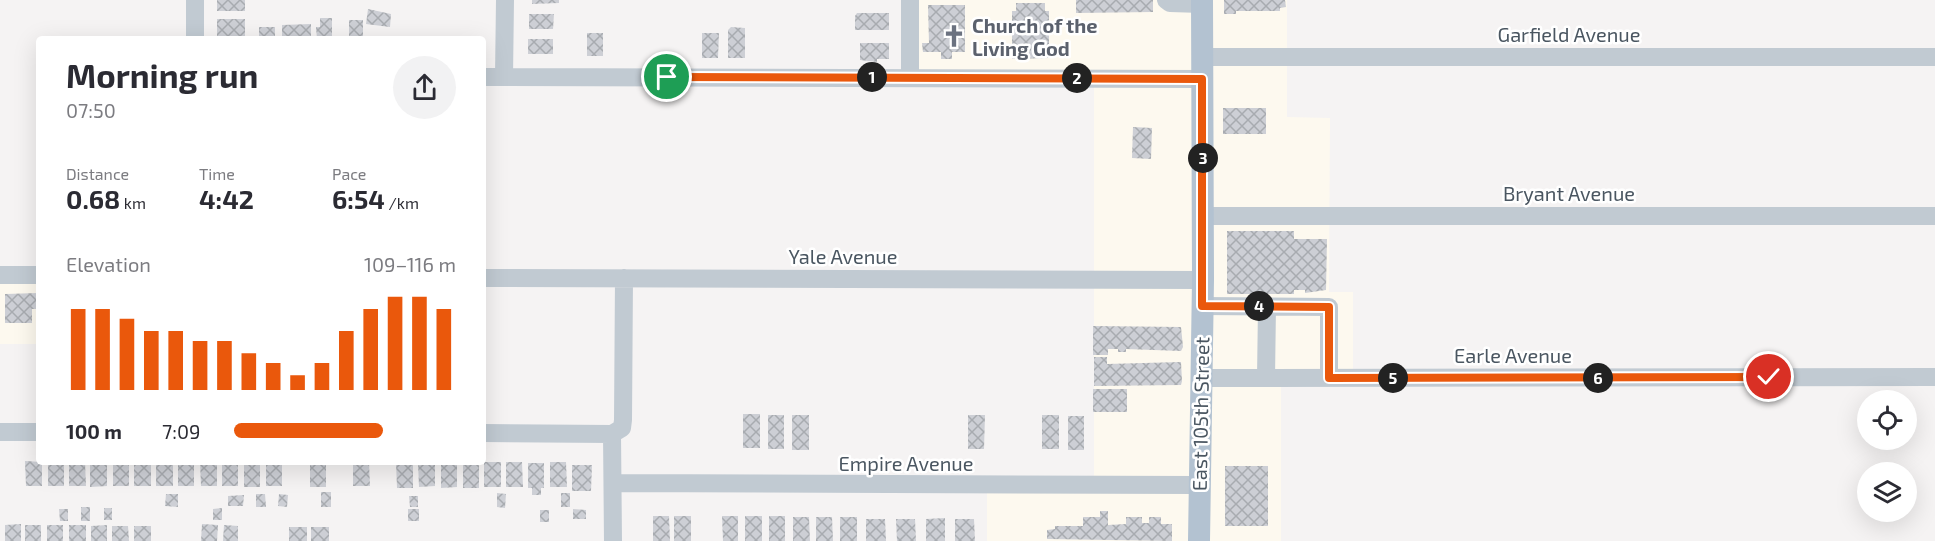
<!DOCTYPE html>
<meta charset="utf-8">
<style>
:root{--surface:#fff;--page:#f2f2f3;--text:#2b2b33;--muted:#7c7c81;--accent:#ea580c}
body{margin:0;font-family:"Exo 2",sans-serif;background:var(--page);color:var(--text);height:100vh;display:flex;flex-direction:column;font-size:22px;white-space:nowrap}
*{box-sizing:border-box;margin:0}
p{font-size:20px;color:var(--muted)}
.icon{flex:none;width:33px;height:33px;fill:none;stroke:currentColor;stroke-width:2;stroke-linecap:round;stroke-linejoin:round}
.map{position:relative;flex:1;overflow:hidden}
.panel{position:absolute;left:36px;top:36px;width:450px;height:429px;display:flex;flex-direction:column;background:var(--surface);border-radius:6px;box-shadow:0 6px 24px #0002}
.panel>*{flex:none}
.controls{position:absolute;left:1857px;top:390px;display:grid;gap:12px}
.controls a{display:grid;place-items:center;width:60px;height:60px;border-radius:50%;background:var(--surface);box-shadow:0 6px 24px #0002;font-size:30px}
.pin{position:absolute;display:grid;place-items:center;width:51px;height:51px;color:#fff;margin:-26px;border:3px solid #fff;border-radius:50%;box-shadow:0 2px 6px #0007}
.km{position:absolute;width:30px;height:30px;margin:-15px;border-radius:50%;background:#222;color:#fff;font-size:16px;line-height:30px;text-align:center}
.round{display:grid;place-items:center;flex:none;width:63px;height:63px;border-radius:32px;background:var(--page)}
.headline{display:flex;align-items:center;justify-content:space-between;height:102px;padding:0 30px}
h1{font-size:33px;font-weight:700;line-height:45px}
.figures{display:grid;grid-template-columns:repeat(3,1fr);gap:9px;height:102px;padding:6px 30px}
.figures div{display:grid;align-content:center}
.figures b{font-size:26px;font-weight:700}
.figures small{font-size:16px;font-weight:400}
.figures p{font-size:16px}
.chart{height:168px;padding:12px 30px}
.chart p{display:flex;justify-content:space-between}
.chart svg{width:100%;height:108px;margin-top:6px;stroke:var(--accent);stroke-width:6}
ul{padding:0 30px;list-style:none;font-size:20px}
li{display:grid;grid-template-columns:96px 72px 1fr;align-items:center;height:45px}
li i{height:15px;border-radius:8px;background:var(--accent)}
.map>svg:first-child{display:block}
.commercial{fill:#fdf9ef}
.building{fill:url(#building-cross-hatch)}
.lines{fill:none;stroke-linecap:round;stroke-linejoin:round}
.minor{stroke:#c1cad2;stroke-width:18}
.major{stroke:#b3c2d1;stroke-width:22}
.route-casing{stroke:#fff;stroke-width:12}
.route{stroke:#ea580c;stroke-width:8}
.labels{text-anchor:middle;dominant-baseline:central;stroke-width:5;stroke-linejoin:round;paint-order:stroke}
.worship-label{font-size:20px;font-weight:bold;fill:#5b616d;stroke:#fff;text-anchor:start}
.street-label{font-size:20px;fill:#4a5661;stroke:#fff}
</style>
<div class="map">
<svg width="1935" height="541" viewBox="0 0 1935 541">
<defs>
<pattern id="building-cross-hatch" width="8" height="8" patternUnits="userSpaceOnUse" patternTransform="scale(1.5)"><rect width="8" height="8" fill="#cdcfd5"/><path d="M0 0l8 8M0 8l8-8" fill="none" stroke="#a8abb0"/></pattern>
</defs>
<rect width="100%" height="100%" fill="#f5f3f3"/>
<path class="commercial" d="M 910,0 L 1287,0 L 1287,117 L 1330,118 L 1329,292 L 1353,292 L 1353,378 L 1281,379 L 1281,541 L 987,541 L 987,485 L 1094,486 L 1094,78 L 910,77 Z
M 0,275 L 39,275 L 39,344 L 0,344 Z"/>
<path class="building" d="M 217,0 L 245,0 L 245,11 L 217,11 Z
M 532,0 L 559,0 L 559,3 L 532,4 Z
M 1076,0 L 1153,0 L 1153,12 L 1076,13 Z
M 1224,0 L 1285,0 L 1286,7 L 1280,8 L 1280,11 L 1236,11 L 1236,14 L 1224,14 Z
M 1016,3 L 1045,3 L 1045,11 L 1049,11 L 1049,58 L 1012,59 L 1012,11 L 1016,11 Z
M 928,5 L 965,5 L 965,52 L 952,52 L 952,59 L 941,59 L 941,52 L 923,52 L 922,43 L 929,43 Z
M 368,9 L 391,14 L 390,27 L 366,24 Z
M 857,13 L 889,13 L 889,30 L 855,30 L 855,16 Z
M 529,14 L 554,14 L 553,29 L 529,29 Z
M 320,18 L 332,18 L 332,39 L 317,39 L 316,27 L 320,27 Z
M 217,19 L 245,19 L 245,36 L 217,36 Z
M 349,20 L 363,20 L 363,39 L 349,39 Z
M 311,24 L 311,39 L 282,39 L 282,25 Z
M 259,27 L 275,27 L 275,39 L 259,39 Z
M 731,27 L 745,28 L 745,58 L 728,58 L 728,30 Z
M 587,33 L 603,33 L 603,56 L 587,56 Z
M 702,33 L 719,33 L 718,58 L 702,58 Z
M 528,39 L 553,39 L 553,54 L 528,54 Z
M 860,43 L 889,43 L 889,59 L 877,59 L 877,62 L 860,60 Z
M 1223,108 L 1266,108 L 1266,134 L 1223,134 Z
M 1133,127 L 1152,128 L 1151,159 L 1132,158 Z
M 1227,231 L 1294,231 L 1294,239 L 1327,239 L 1326,290 L 1305,293 L 1305,290 L 1294,290 L 1294,294 L 1227,294 Z
M 39,293 L 39,309 L 32,309 L 32,323 L 5,323 L 5,294 Z
M 1093,326 L 1181,327 L 1183,347 L 1181,351 L 1126,349 L 1126,352 L 1118,352 L 1118,349 L 1108,349 L 1108,355 L 1093,355 Z
M 1094,357 L 1107,357 L 1107,364 L 1181,362 L 1182,381 L 1181,385 L 1094,386 Z
M 1093,389 L 1127,389 L 1127,412 L 1093,412 Z
M 743,414 L 760,414 L 760,448 L 743,448 Z
M 768,415 L 784,415 L 784,449 L 768,449 Z
M 792,415 L 809,415 L 809,450 L 792,450 Z
M 968,415 L 985,415 L 984,449 L 968,449 Z
M 1042,415 L 1059,415 L 1059,449 L 1042,449 Z
M 1068,416 L 1084,416 L 1084,450 L 1068,450 Z
M 25,461 L 42,462 L 42,486 L 26,486 Z
M 48,462 L 64,462 L 64,486 L 48,486 Z
M 69,462 L 85,462 L 86,486 L 69,486 Z
M 90,462 L 107,462 L 107,486 L 90,487 Z
M 113,462 L 129,462 L 129,486 L 113,486 Z
M 134,462 L 151,462 L 151,486 L 134,486 Z
M 156,462 L 173,462 L 173,486 L 156,486 Z
M 178,462 L 194,462 L 194,486 L 178,486 Z
M 200,462 L 217,462 L 217,486 L 201,486 Z
M 222,462 L 238,462 L 238,486 L 222,486 Z
M 244,462 L 260,462 L 260,487 L 244,487 Z
M 266,462 L 282,462 L 282,486 L 266,486 Z
M 310,462 L 326,462 L 326,487 L 310,487 Z
M 353,462 L 369,462 L 370,486 L 353,486 Z
M 418,462 L 435,462 L 435,486 L 419,487 Z
M 484,462 L 501,462 L 501,487 L 484,487 Z
M 506,462 L 522,462 L 523,487 L 506,487 Z
M 550,462 L 566,462 L 567,487 L 550,487 Z
M 396,463 L 413,463 L 413,488 L 397,488 Z
M 441,463 L 457,463 L 457,487 L 441,488 Z
M 463,463 L 479,463 L 479,488 L 463,488 Z
M 528,463 L 544,463 L 544,488 L 541,488 L 541,495 L 532,495 L 532,488 L 528,488 Z
M 572,465 L 592,465 L 591,491 L 572,491 Z
M 1225,466 L 1268,466 L 1268,526 L 1225,526 Z
M 321,492 L 331,492 L 331,507 L 321,507 Z
M 497,493 L 506,494 L 505,508 L 497,507 Z
M 561,493 L 570,493 L 570,507 L 561,507 Z
M 166,494 L 178,494 L 178,507 L 165,506 Z
M 256,494 L 265,494 L 266,507 L 256,507 Z
M 279,494 L 288,495 L 287,507 L 278,506 Z
M 244,495 L 243,506 L 228,506 L 228,496 Z
M 409,496 L 418,496 L 418,507 L 410,507 Z
M 81,507 L 90,507 L 90,521 L 81,521 Z
M 104,508 L 112,508 L 112,520 L 104,520 Z
M 222,508 L 222,520 L 213,520 L 213,509 Z
M 59,509 L 68,509 L 68,521 L 60,521 Z
M 408,509 L 419,509 L 419,521 L 408,521 Z
M 573,509 L 586,510 L 586,519 L 573,519 Z
M 540,510 L 549,510 L 549,522 L 540,522 Z
M 1100,511 L 1108,511 L 1108,525 L 1126,524 L 1126,517 L 1142,517 L 1142,523 L 1149,523 L 1149,517 L 1161,517 L 1161,524 L 1172,524 L 1172,541 L 1047,539 L 1047,530 L 1055,529 L 1055,526 L 1083,526 L 1083,517 L 1100,517 Z
M 653,516 L 669,516 L 670,541 L 653,541 Z
M 674,516 L 691,516 L 691,541 L 674,541 Z
M 722,516 L 738,516 L 738,541 L 723,541 Z
M 745,516 L 762,516 L 762,541 L 745,541 Z
M 769,516 L 785,516 L 785,541 L 769,541 Z
M 793,517 L 809,517 L 810,541 L 793,541 Z
M 816,517 L 832,517 L 833,541 L 816,541 Z
M 840,517 L 857,517 L 857,541 L 840,541 Z
M 945,518 L 945,541 L 926,541 L 926,519 Z
M 866,519 L 885,519 L 886,541 L 866,541 Z
M 896,519 L 915,519 L 916,541 L 897,541 Z
M 955,519 L 974,519 L 975,541 L 955,541 Z
M 21,524 L 21,541 L 5,541 L 5,525 Z
M 202,524 L 218,525 L 217,541 L 201,541 Z
M 25,525 L 41,525 L 41,541 L 25,541 Z
M 47,525 L 63,525 L 63,541 L 47,541 Z
M 69,525 L 86,525 L 86,541 L 69,541 Z
M 107,525 L 107,541 L 91,541 L 91,526 Z
M 224,525 L 238,526 L 238,541 L 223,541 Z
M 112,526 L 128,526 L 129,541 L 112,541 Z
M 134,526 L 151,526 L 151,541 L 134,541 Z
M 289,527 L 307,527 L 307,541 L 289,541 Z
M 311,527 L 329,527 L 329,541 L 311,541 Z"/>
<g class="lines">
<path class="minor" d="M 195,0 L 195,39
M 910,0 L 910,77
M 1166,0 L 1170,3 L 1202,4
M 1202,57 L 1935,57
M 483,77 L 1202,79
M 504,77 L 505,0
M 1203,216 L 1935,216
M 0,275 L 39,275
M 483,278 L 1203,280
M 1202,306 L 1329,307 L 1329,378
M 1200,378 L 1935,377
M 1266,378 L 1267,306
M 0,432 L 39,432
M 483,433 L 612,434
M 612,434 L 622,428 L 623,420 L 624,278
M 612,434 L 613,541
M 613,483 L 1198,485"/>
<path class="major" d="M 1199,541 L 1203,280 L 1202,0"/>
</g>
<g class="lines">
<g class="route-casing">
<path id="route" d="M 667,77 L 1202,79 L 1202,306 L 1329,307 L 1329,378 L 1769,377"/>
</g>
<use href="#route" class="route"/>
</g>
<defs>
<g id="church-bare" transform="scale(1.8)"><path d="M-1.2-6h2.4v3.5h3.3v2.4h-3.3V6h-2.4V-.1h-3.3v-2.4h3.3Z" fill="#6b7280" stroke="#fff" stroke-width="2.5" paint-order="stroke"/></g>
</defs>
<g fill-rule="evenodd">
<use href="#church-bare" x="954" y="36"/>
</g>
<g class="labels">
<g class="worship-label">
<text x="972" y="25">Church of the<tspan x="972" dy="23">Living God</tspan></text>
</g>
<g class="street-label">
<text x="1569" y="34">Garfield Avenue</text>
<text x="1569" y="193">Bryant Avenue</text>
<text x="843" y="256">Yale Avenue</text>
<text x="1513" y="355">Earle Avenue</text>
<text transform="translate(1200 414) rotate(-89)">East 105th Street</text>
<text x="906" y="463">Empire Avenue</text>
</g>
</g>
</svg>
<div class="controls">
<a><svg class="icon" aria-label="locate" viewBox="0 0 24 24"><circle cx="12" cy="12" r="6"/><path d="M12 2v4M12 18v4M2 12h4M18 12h4"/></svg></a>
<a><svg class="icon" aria-label="layers" viewBox="0 0 24 24"><path d="M12 4l9 5-9 5-9-5zM3 14l9 5 9-5"/></svg></a>
</div>
<div class="pin" style="left:667px;top:77px;background:#1e9e55"><svg class="icon" aria-label="arrive" viewBox="0 0 24 24"><path d="M6 21V4h12l-3 4 3 4H6"/></svg></div>
<div class="pin" style="left:1769px;top:377px;background:#d93025"><svg class="icon" aria-label="check" viewBox="0 0 24 24"><path d="M5 12l5 5 9-10"/></svg></div>
<b class="km" style="left:872px;top:77px">1</b>
<b class="km" style="left:1077px;top:78px">2</b>
<b class="km" style="left:1203px;top:158px">3</b>
<b class="km" style="left:1259px;top:306px">4</b>
<b class="km" style="left:1393px;top:378px">5</b>
<b class="km" style="left:1598px;top:378px">6</b>
<section class="panel">
<div class="headline"><div><h1>Morning run</h1><p>07:50</p></div><a class="round"><svg class="icon" aria-label="share" viewBox="0 0 24 24"><path d="M12 15V3M7 8l5-5 5 5M5 13v7h14v-7"/></svg></a></div>
<div class="figures">
<div><p>Distance</p><b>0.68<small> km</small></b></div>
<div><p>Time</p><b>4:42</b></div>
<div><p>Pace</p><b>6:54<small> /km</small></b></div>
</div>
<div class="chart"><p><span>Elevation</span>109–116 m</p>
<svg viewBox="0 0 160 44" preserveAspectRatio="none"><path d="M5 44V11M15 44V11M25 44V15M35 44V20M45 44V20M55 44V24M65 44V24M75 44V29M85 44V33M95 44V38M105 44V33M115 44V20M125 44V11M135 44V6M145 44V6M155 44V11"/></svg>
</div>
<ul>
<li><b>100 m</b>7:09<i style="width:67%"></i></li>
</ul>
</section>
</div>
